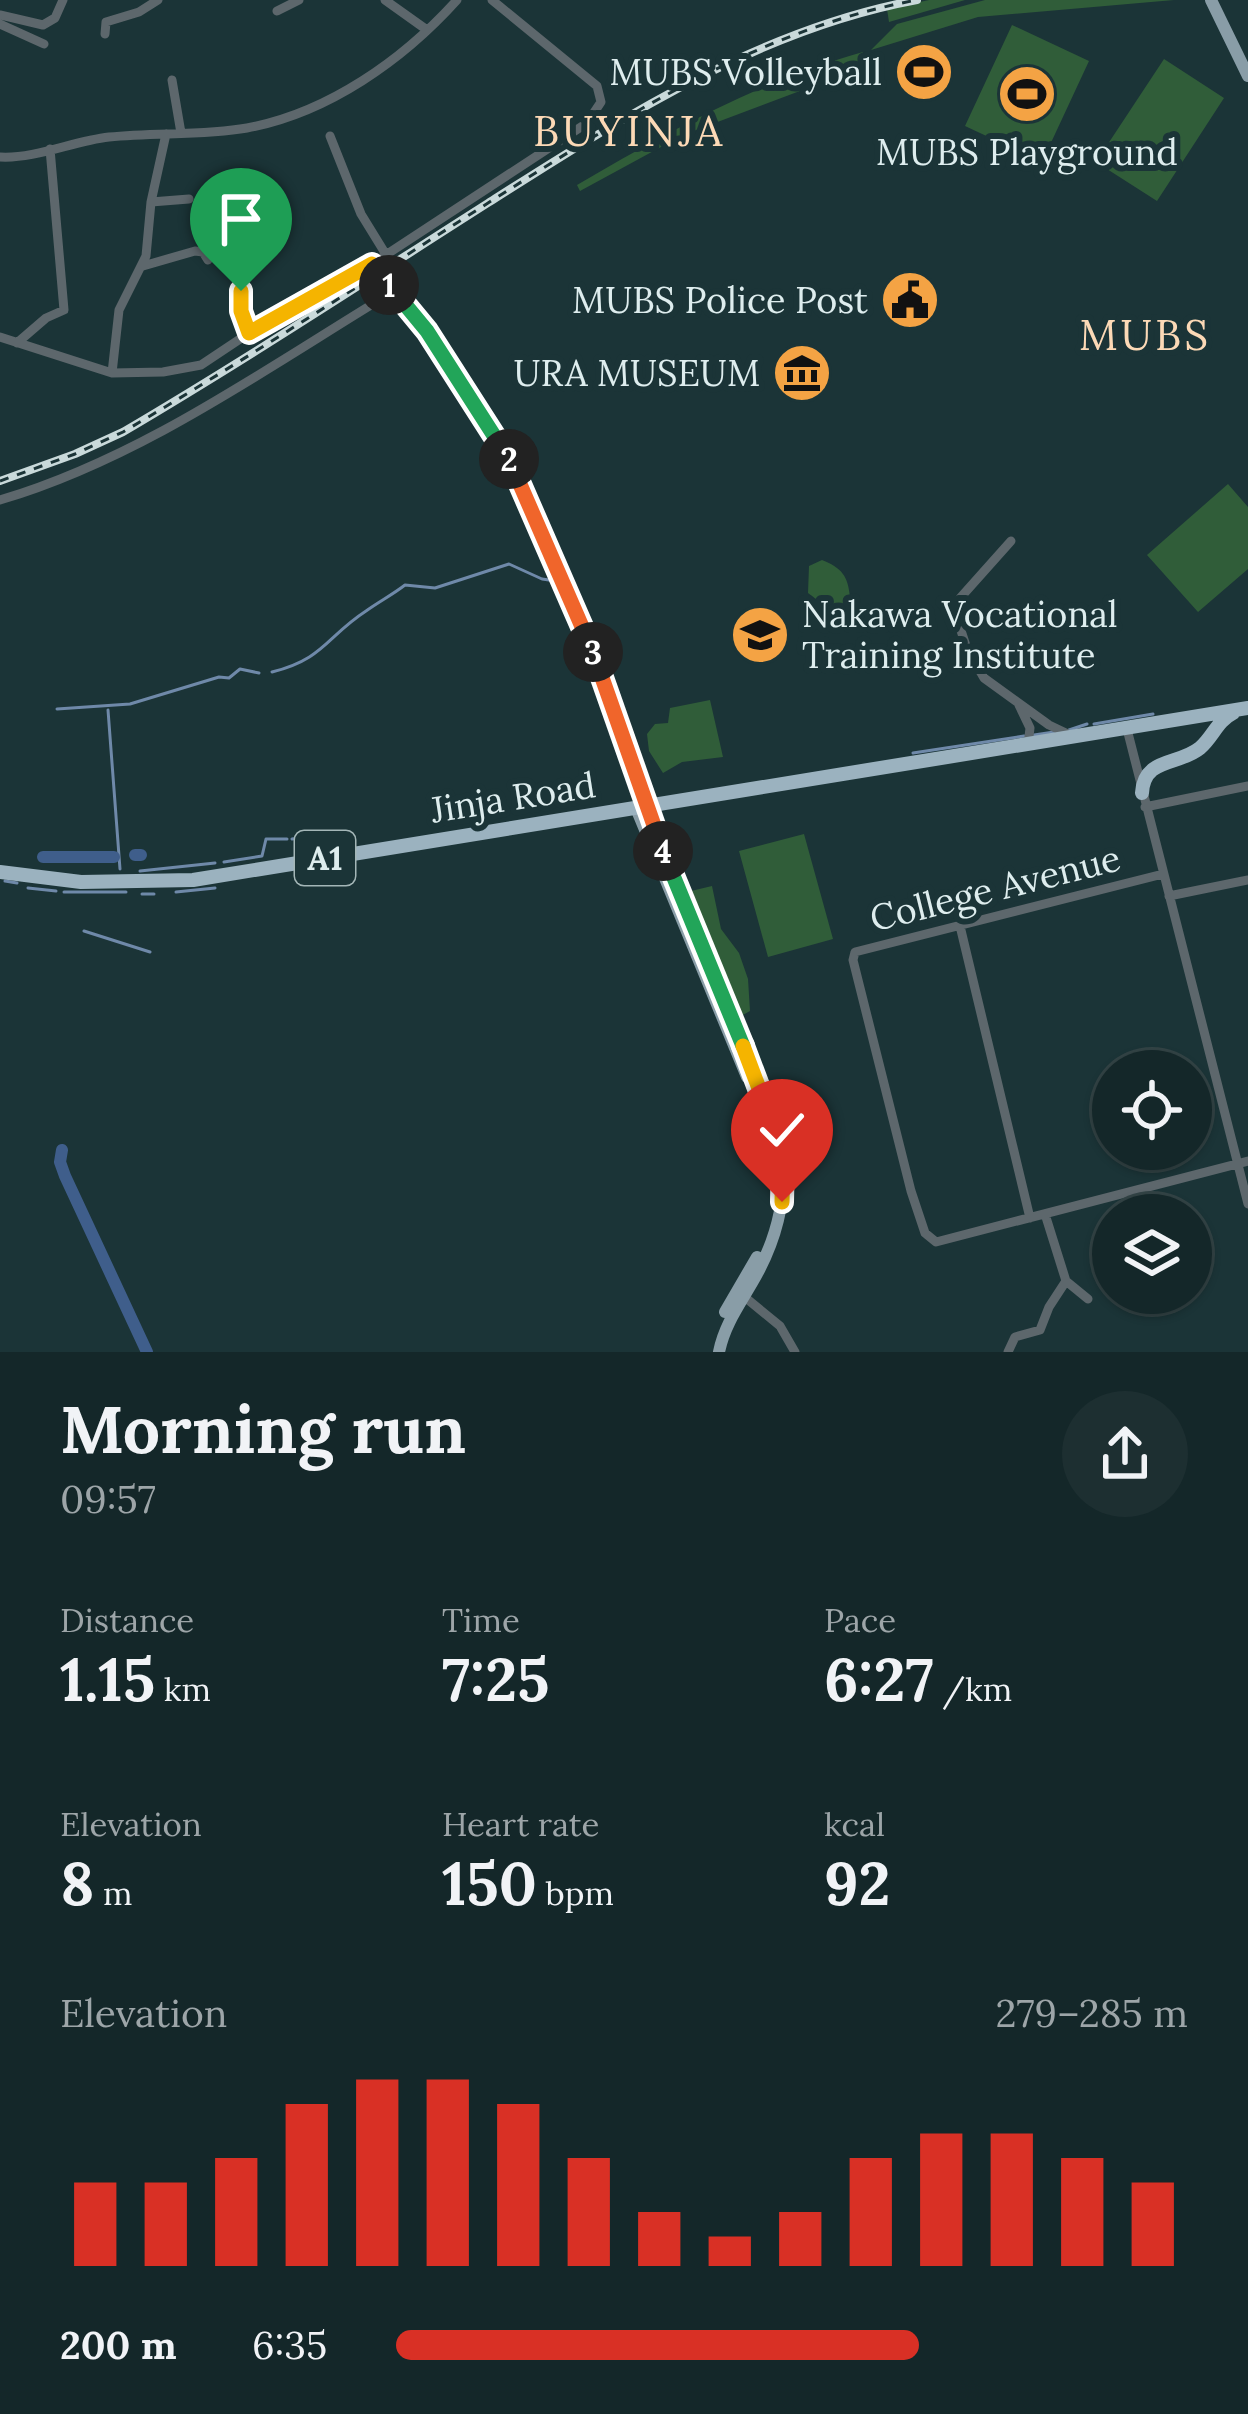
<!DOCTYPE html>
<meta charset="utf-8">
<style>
:root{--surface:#142729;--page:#1d2f31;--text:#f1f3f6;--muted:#9da5a8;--line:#334446;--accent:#d93025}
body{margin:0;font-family:Lora,serif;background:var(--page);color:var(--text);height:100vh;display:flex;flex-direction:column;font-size:45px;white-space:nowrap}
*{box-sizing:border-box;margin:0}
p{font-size:39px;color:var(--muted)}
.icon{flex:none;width:66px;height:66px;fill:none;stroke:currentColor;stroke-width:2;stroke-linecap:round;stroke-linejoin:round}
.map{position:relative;height:1352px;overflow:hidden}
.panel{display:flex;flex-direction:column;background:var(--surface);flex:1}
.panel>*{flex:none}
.controls{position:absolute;left:1092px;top:1050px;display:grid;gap:24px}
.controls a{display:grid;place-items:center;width:120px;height:120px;border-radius:50%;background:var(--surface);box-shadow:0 3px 9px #0004,0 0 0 3px var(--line);font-size:60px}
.pin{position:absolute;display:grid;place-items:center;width:102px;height:102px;color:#fff;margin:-123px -51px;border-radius:50% 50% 50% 0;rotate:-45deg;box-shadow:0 0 12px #0007}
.pin .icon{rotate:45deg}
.km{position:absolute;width:60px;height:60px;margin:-30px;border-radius:50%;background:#222;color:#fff;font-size:33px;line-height:60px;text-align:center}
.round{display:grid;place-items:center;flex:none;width:126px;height:126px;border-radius:63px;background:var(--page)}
.overview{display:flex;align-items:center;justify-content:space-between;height:204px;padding:0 60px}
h1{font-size:66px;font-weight:700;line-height:90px}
.stats{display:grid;grid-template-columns:repeat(3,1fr);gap:18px;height:204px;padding:12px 60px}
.stats div{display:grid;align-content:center}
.stats b{font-size:60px;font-weight:700}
.stats small{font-size:33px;font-weight:400}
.stats p{font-size:33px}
.chart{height:336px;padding:24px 60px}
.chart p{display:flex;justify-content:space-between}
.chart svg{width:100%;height:216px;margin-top:12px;stroke:var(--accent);stroke-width:6}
ul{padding:0 60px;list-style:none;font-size:39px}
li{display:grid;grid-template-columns:192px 144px 1fr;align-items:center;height:90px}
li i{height:30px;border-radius:15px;background:var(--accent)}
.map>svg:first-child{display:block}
.green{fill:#305d39}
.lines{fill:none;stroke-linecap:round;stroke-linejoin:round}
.stream{stroke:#6f89a9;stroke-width:3}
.river{stroke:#3f5e8b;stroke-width:12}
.minor{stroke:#5d676c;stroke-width:9}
.major{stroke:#899da7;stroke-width:12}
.highway{stroke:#9bb2bf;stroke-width:14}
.rail-casing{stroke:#c9d9da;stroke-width:8}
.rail{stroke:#1b3437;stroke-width:3;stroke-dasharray:9;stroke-linecap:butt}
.split-1-casing{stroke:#fff;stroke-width:24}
.split-2-casing{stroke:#fff;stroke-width:24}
.split-3-casing{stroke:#fff;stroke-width:24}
.split-4-casing{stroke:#fff;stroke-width:24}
.split-5-casing{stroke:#fff;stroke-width:24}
.split-6-casing{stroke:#fff;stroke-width:24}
.split-1{stroke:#f5b400;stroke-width:15}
.split-2{stroke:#22a559;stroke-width:15}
.split-3{stroke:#f0652b;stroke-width:15}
.split-4{stroke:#f0652b;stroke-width:15}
.split-5{stroke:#22a559;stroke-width:15}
.split-6{stroke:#f5b400;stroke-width:15}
.labels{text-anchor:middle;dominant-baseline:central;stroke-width:12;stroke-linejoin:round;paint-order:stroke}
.shield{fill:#1b3437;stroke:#a4b6b7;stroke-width:3}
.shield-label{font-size:33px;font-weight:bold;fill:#deedee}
.poi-label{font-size:36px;fill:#deedee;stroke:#1b3437;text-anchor:end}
.street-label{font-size:36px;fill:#deedee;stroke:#1b3437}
.quarter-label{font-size:42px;letter-spacing:3px;fill:#fcd9b6;stroke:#1b3437}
</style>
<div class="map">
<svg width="1248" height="1352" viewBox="0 0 1248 1352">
<rect width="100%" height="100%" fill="#1b3437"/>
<path class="green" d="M 929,0 L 965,0 L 889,22 L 887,9 Z
M 985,0 L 1174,0 L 978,17 L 871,50 L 897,24 Z
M 1012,25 L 1089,61 L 1042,162 L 965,126 Z
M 863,52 L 853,71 L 683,135 L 580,191 L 577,185 C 668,132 761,80 863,52 Z
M 1164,59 L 1224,98 L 1157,201 L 1096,162 Z
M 1228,484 L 1248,507 L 1248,569 L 1198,612 L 1147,555 Z
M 822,560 C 842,568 848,576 850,597 L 841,608 L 829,609 L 808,593 L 809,566 Z
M 710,700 L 723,757 L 682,762 L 663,773 L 649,751 L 647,734 L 655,724 L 668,723 L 670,708 Z
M 804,834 L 833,939 L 768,957 L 739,851 Z
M 712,886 L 721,929 L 739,953 L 748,979 L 750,1011 L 741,1016 L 688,897 L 691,891 Z"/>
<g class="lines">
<path class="stream" d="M 272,672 C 324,659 326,637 366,611 C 380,601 392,595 405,585 L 435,588 L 509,564 L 542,579 L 556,581
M 57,709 L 130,704 L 219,677 L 229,678 L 240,669 L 259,673
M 108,710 L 120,869
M 1094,724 L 1153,714
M 1069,730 L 1087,724
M 1034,735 L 1054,732
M 913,753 L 1024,736
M 292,839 L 311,836
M 224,862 L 262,856 L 266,839 L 287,839
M 140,871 L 215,863
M 5,881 L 17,883
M 28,888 L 56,891
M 64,892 L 126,892
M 176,892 L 215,888
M 142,894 L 154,894
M 84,931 L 150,952"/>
<path class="river" d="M 135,855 L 141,855
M 43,857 L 114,857
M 62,1150 L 60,1162 L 65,1176 L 147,1352"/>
<path class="minor" d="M 385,0 L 427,30
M 277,11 L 299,0
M 0,15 L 43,25 L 55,18 L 63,0
M 0,24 L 44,44
M 105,34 L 106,22 L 139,12 L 158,0
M 172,80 L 181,133
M 330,136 L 361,214 L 385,253
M 0,157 C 36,159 73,141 109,137 C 155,132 202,136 247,128 C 328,113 403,60 457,0
M 151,202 L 189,199
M 217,228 L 241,284 L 241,311 L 249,333
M 372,264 C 402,293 427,331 450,365 C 541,500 595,653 648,805
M 143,266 L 195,251 L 203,252 L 208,260
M 0,337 L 112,373 L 163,372 L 201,365 L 249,333 L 372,264 L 587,123 L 601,102 L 597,86 L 492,0
M 17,343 L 46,318 L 64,310 L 50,149
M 112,373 L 119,310 L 146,256 L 151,202 L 166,134
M 0,500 C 142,458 268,367 394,291
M 1011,541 L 953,606 L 967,649 L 984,678 L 1049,725 L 1070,735
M 1019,705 L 1030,728 L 1028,745
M 1127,729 L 1248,1204
M 1145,807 L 1248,786
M 1163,874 L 855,952 L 853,960 L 911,1191 L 925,1233 L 936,1242 L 1248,1161
M 1169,896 L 1248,880
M 960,926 L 1030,1218
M 1045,1214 L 1066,1281 L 1088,1299
M 741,1294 L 780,1326 L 795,1352
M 1008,1352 L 1015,1337 L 1040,1330 L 1049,1307 L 1066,1281"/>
<path class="major" d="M 1211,0 L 1248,76
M 648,805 L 670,872 L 783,1152 C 787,1196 778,1235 757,1274 C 743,1300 725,1322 719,1352
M 636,808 L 747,1077
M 725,1312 L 757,1257"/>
<path class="highway" d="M 1142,793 C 1144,757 1178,766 1200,748 C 1213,737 1217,721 1233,713
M 0,872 L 81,882 L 193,880 L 1248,708"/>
<g class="rail-casing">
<path id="rail" d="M 0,481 L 75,454 L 123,432 C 247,359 367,280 488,203 C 622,118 759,29 917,0"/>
</g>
<use href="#rail" class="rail"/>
</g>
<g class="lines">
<g class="split-1-casing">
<path id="split-1" d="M 241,291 L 241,311 L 249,333 L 372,264 L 389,285"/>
</g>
<g class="split-2-casing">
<path id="split-2" d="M 389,285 L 427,331 L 509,459"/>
</g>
<g class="split-3-casing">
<path id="split-3" d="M 509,459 L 593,652"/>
</g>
<g class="split-4-casing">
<path id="split-4" d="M 593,652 L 663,851"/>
</g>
<g class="split-5-casing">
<path id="split-5" d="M 663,851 L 743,1046"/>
</g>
<g class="split-6-casing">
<path id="split-6" d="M 743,1046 L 783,1152 L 782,1202"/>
</g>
<use href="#split-1" class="split-1"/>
<use href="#split-2" class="split-2"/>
<use href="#split-3" class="split-3"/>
<use href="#split-4" class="split-4"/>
<use href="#split-5" class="split-5"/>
<use href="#split-6" class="split-6"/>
</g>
<defs>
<g id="stadium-disc" transform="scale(3)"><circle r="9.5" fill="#f4a344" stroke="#1b3437"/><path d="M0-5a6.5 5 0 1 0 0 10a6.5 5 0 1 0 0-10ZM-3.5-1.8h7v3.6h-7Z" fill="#111"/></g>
<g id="civic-disc" transform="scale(3)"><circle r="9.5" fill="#f4a344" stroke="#1b3437"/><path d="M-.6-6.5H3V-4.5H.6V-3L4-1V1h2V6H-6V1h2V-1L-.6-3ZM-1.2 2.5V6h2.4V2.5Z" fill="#111"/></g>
<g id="museum-disc" transform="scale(3)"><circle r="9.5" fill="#f4a344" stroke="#1b3437"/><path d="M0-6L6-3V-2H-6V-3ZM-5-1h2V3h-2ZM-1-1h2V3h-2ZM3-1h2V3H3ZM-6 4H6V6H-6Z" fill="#111"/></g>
<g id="school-disc" transform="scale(3)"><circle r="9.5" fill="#f4a344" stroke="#1b3437"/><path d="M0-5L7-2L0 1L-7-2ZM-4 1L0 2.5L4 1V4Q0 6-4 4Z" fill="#111"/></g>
</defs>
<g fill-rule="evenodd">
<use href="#stadium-disc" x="924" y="72"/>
<use href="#stadium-disc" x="1027" y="94"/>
<use href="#civic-disc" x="910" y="300"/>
<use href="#museum-disc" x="802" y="373"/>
<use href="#school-disc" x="760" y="635"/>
</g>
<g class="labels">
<rect class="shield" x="295" y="831" width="60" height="54" rx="9"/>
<g class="shield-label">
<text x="325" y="858">A1</text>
</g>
<g class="poi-label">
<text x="882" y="72">MUBS Volleyball</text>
<text x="1027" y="152" text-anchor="middle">MUBS Playground</text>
<text x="868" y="300">MUBS Police Post</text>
<text x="760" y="373">URA MUSEUM</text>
<text x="802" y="614" text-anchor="start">Nakawa Vocational<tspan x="802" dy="41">Training Institute</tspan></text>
</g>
<g class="street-label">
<text transform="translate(513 797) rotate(-9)">Jinja Road</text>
<text transform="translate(995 888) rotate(-14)">College Avenue</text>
</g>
<g class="quarter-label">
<text x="629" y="131">BUYINJA</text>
<text x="1145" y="335">MUBS</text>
</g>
</g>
</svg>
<div class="controls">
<a><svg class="icon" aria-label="locate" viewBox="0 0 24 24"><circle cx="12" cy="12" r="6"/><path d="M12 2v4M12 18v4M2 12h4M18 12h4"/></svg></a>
<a><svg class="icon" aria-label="layers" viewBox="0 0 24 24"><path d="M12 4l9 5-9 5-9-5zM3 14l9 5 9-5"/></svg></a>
</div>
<div class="pin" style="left:241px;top:291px;background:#1e9e55"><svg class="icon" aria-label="arrive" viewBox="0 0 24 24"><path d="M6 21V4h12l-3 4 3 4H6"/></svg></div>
<div class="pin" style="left:782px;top:1202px;background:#d93025"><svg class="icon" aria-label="check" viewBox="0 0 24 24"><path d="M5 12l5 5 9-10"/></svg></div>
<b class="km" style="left:389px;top:285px">1</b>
<b class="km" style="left:509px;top:459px">2</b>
<b class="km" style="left:593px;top:652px">3</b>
<b class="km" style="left:663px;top:851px">4</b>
</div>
<section class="panel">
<div class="overview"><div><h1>Morning run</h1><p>09:57</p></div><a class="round"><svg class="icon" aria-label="share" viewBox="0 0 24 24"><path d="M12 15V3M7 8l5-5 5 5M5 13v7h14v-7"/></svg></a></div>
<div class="stats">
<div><p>Distance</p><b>1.15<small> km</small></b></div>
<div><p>Time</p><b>7:25</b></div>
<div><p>Pace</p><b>6:27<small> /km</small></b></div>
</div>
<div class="stats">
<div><p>Elevation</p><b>8<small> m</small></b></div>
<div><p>Heart rate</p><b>150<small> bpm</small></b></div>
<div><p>kcal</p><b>92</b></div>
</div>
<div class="chart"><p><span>Elevation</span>279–285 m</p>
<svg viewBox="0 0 160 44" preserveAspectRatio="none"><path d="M5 44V27M15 44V27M25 44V22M35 44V11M45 44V6M55 44V6M65 44V11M75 44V22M85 44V33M95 44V38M105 44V33M115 44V22M125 44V17M135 44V17M145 44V22M155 44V27"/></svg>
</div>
<ul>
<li><b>200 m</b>6:35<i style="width:66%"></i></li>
</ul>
</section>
